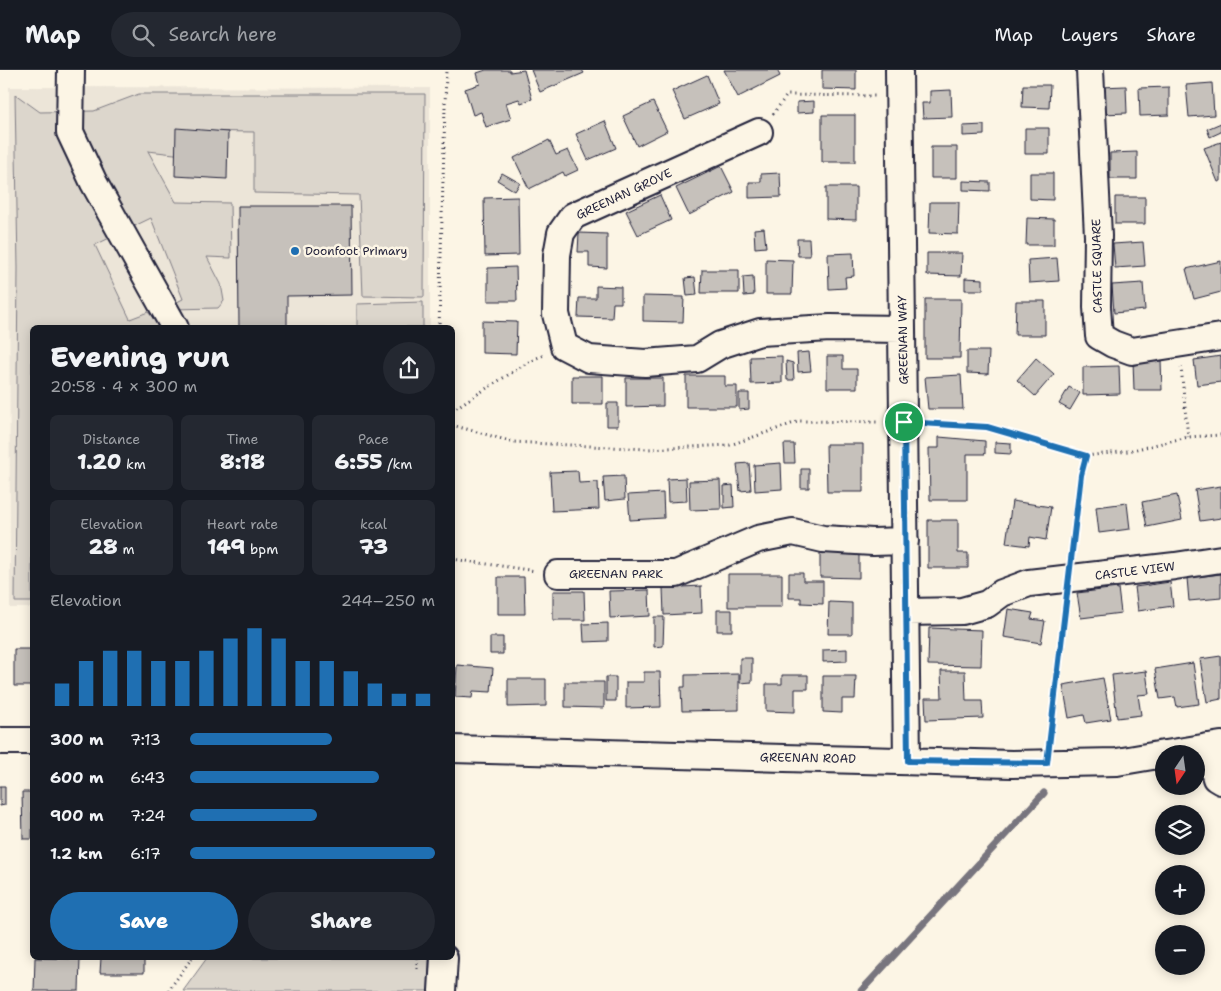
<!DOCTYPE html>
<meta charset="utf-8">
<style>
:root{--surface:#171b24;--page:#242831;--text:#f1f3f6;--muted:#9ea1a6;--line:#363941;--accent:#1f6fb2}
body{margin:0;font-family:"Shantell Sans",sans-serif;background:var(--page);color:var(--text);height:100vh;display:flex;flex-direction:column;font-size:19px;white-space:nowrap}
*{box-sizing:border-box;margin:0}
p{font-size:16px;color:var(--muted)}
.icon{flex:none;width:28px;height:28px;fill:none;stroke:currentColor;stroke-width:2;stroke-linecap:round;stroke-linejoin:round}
.map{position:relative;flex:1;overflow:hidden}
.panel{position:absolute;left:30px;top:255px;width:425px;height:635px;display:flex;flex-direction:column;background:var(--surface);border-radius:8px;box-shadow:0 2px 12px #0003}
.panel>*{flex:none}
.needle{width:32px;rotate:193deg}
.tools{position:absolute;left:1155px;top:675px;display:grid;gap:10px}
.tools a{display:grid;place-items:center;width:50px;height:50px;border-radius:50%;background:var(--surface);box-shadow:0 2px 12px #0003;font-size:25px}
.pin{position:absolute;display:grid;place-items:center;width:42px;height:42px;color:#fff;margin:-21px;border:2px solid #fff;border-radius:50%;box-shadow:0 1px 5px #0007}
.round{display:grid;place-items:center;flex:none;width:52px;height:52px;border-radius:26px;background:var(--page)}
.headline{display:flex;align-items:center;justify-content:space-between;height:85px;padding:0 20px}
h1{font-size:28px;font-weight:800;line-height:38px}
.figures{display:grid;grid-template-columns:repeat(3,1fr);gap:8px;height:85px;padding:5px 20px}
.figures div{display:grid;align-content:center;border-radius:8px;background:var(--page);text-align:center}
.figures b{font-size:21px;font-weight:800}
.figures small{font-size:14px;font-weight:400}
.figures p{font-size:14px}
.chart{height:140px;padding:10px 20px}
.chart p{display:flex;justify-content:space-between}
.chart svg{width:100%;height:90px;margin-top:5px;stroke:var(--accent);stroke-width:6}
.primary-button{display:flex;gap:10px;margin-top:auto;padding:10px 20px}
.primary-button a{flex:1;height:58px;border-radius:30px;background:var(--accent);color:#fff;font-size:20px;font-weight:800;line-height:58px;text-align:center}
.primary-button a+a{background:var(--page);color:var(--text)}
ul{padding:0 20px;list-style:none;font-size:16px}
li{display:grid;grid-template-columns:80px 60px 1fr;align-items:center;height:38px}
li i{height:12px;border-radius:6px;background:var(--accent)}
header{display:flex;align-items:center;gap:30px;box-sizing:border-box;height:70px;padding:0 25px;background:var(--surface);border-bottom:1px solid var(--line)}
header strong{font-size:24px}
nav{display:flex;gap:28px;margin-inline-start:auto;font-size:18px}
.search{width:350px;height:45px;background:var(--page);display:flex;align-items:center;gap:12px;box-sizing:border-box;padding:0 18px;border-radius:28px;color:var(--muted);font-size:19px}
.map>svg:first-child{display:block}
.built{fill:#ece5d8}
.green{fill:#dcd6cc;stroke:#7f7c84}
.lines{fill:none;stroke-linecap:round;stroke-linejoin:round}
.stream{stroke:#78757e;stroke-width:7}
.building{fill:#c6c1bb;stroke:#22223b}
.minor-casing{stroke:#22223b;stroke-width:30}
.path{stroke:#22223b;stroke-width:3;stroke-dasharray:1 4;stroke-linecap:butt}
.minor{stroke:#fcf5e5;stroke-width:26}
.route-casing{stroke:#fff;stroke-width:10}
.route{stroke:#1f6fb2;stroke-width:6}
.poi-dot{fill:#1f6fb2;stroke:#fcf5e5;stroke-width:2}
.labels{text-anchor:middle;dominant-baseline:central;stroke-width:5;stroke-linejoin:round;paint-order:stroke}
.street-label{font-size:12px;fill:#22223b;stroke:#fcf5e5}
.poi-label{font-size:12px;fill:#22223b;stroke:#fcf5e5;text-anchor:start}
</style>
<header>
<strong>Map</strong>
<div class="search"><svg class="icon" aria-label="search" viewBox="0 0 24 24"><circle cx="10" cy="10" r="6"/><path d="M15 15l6 6"/></svg>Search here</div>
<nav><a>Map</a><a>Layers</a><a>Share</a></nav>
</header>
<div class="map">
<svg width="1221" height="921" viewBox="0 0 1221 921">
<rect width="100%" height="100%" fill="#fcf5e5"/>
<filter id="ink" filterUnits="userSpaceOnUse"><feTurbulence type="fractalNoise" baseFrequency=".02" numOctaves="2"/><feDisplacementMap in="SourceGraphic" scale="10" xChannelSelector="R" yChannelSelector="G"/><feConvolveMatrix kernelMatrix="1 2 1 2 8 2 1 2 1" color-interpolation-filters="sRGB"/></filter>
<g filter="url(#ink)">
<path class="built" d="M 9,17 L 430,18 L 430,257 L 32,258 L 32,538 L 10,538 Z"/>
<path class="green" d="M 15,24 L 40,42 L 94,41 L 139,24 L 425,24 L 424,227 L 363,226 L 359,125 L 254,123 L 254,62 L 184,61 L 183,85 L 148,81 L 176,132 L 230,133 L 231,188 L 207,187 L 221,214 L 224,231 L 218,238 L 173,239 L 171,235 L 183,229 L 151,148 L 95,175 L 130,249 L 148,242 L 161,257 L 32,258 L 32,532 L 15,532 L 18,198 Z
M 423,232 L 423,257 L 357,257 L 357,234 Z
M 207,888 L 429,888 L 428,921 L 183,921 Z"/>
<g class="lines">
<path class="stream" d="M 861,921 L 1044,723"/>
</g>
<path class="building" d="M 486,0 L 510,0 L 510,2 L 524,0 L 532,29 L 521,33 L 519,29 L 506,33 L 511,49 L 486,57 L 481,42 L 473,45 L 465,19 L 480,14 L 477,3 Z
M 531,0 L 582,0 L 584,3 L 540,22 Z
M 724,0 L 777,0 L 780,6 L 738,27 Z
M 822,0 L 856,0 L 856,20 L 822,19 Z
M 707,5 L 719,34 L 685,49 L 672,21 Z
M 1212,13 L 1214,45 L 1189,47 L 1186,15 Z
M 1023,15 L 1050,15 L 1049,38 L 1022,37 Z
M 1126,16 L 1127,43 L 1102,44 L 1101,17 Z
M 1169,17 L 1169,45 L 1140,46 L 1139,18 Z
M 951,20 L 952,47 L 923,48 L 922,33 L 930,33 L 930,21 Z
M 814,31 L 814,42 L 797,43 L 797,32 Z
M 653,32 L 667,61 L 637,76 L 623,46 Z
M 822,45 L 855,45 L 855,92 L 822,92 Z
M 605,51 L 616,78 L 588,90 L 576,64 Z
M 1221,53 L 1221,62 L 1210,67 L 1207,59 Z
M 984,55 L 984,65 L 963,66 L 963,56 Z
M 176,58 L 228,62 L 227,109 L 175,106 Z
M 1025,58 L 1049,58 L 1049,84 L 1025,84 Z
M 549,70 L 556,85 L 568,80 L 578,100 L 565,106 L 563,102 L 529,119 L 514,88 Z
M 1221,72 L 1221,111 L 1218,112 L 1204,78 Z
M 931,77 L 957,77 L 957,108 L 931,108 Z
M 1137,82 L 1137,109 L 1110,109 L 1110,83 Z
M 721,96 L 734,122 L 689,145 L 676,118 Z
M 502,103 L 520,113 L 515,121 L 497,110 Z
M 780,103 L 781,127 L 749,128 L 749,112 L 761,112 L 761,104 Z
M 1030,103 L 1053,103 L 1053,130 L 1030,129 Z
M 963,111 L 990,112 L 990,121 L 963,120 Z
M 826,117 L 856,117 L 856,150 L 826,149 Z
M 660,125 L 671,150 L 638,165 L 626,141 Z
M 518,127 L 519,185 L 485,186 L 484,128 Z
M 1115,127 L 1145,127 L 1145,154 L 1115,154 Z
M 930,132 L 959,132 L 958,164 L 929,163 Z
M 238,136 L 351,136 L 352,225 L 287,226 L 287,258 L 239,258 Z
M 1027,148 L 1054,149 L 1054,175 L 1026,175 Z
M 764,158 L 766,177 L 755,178 L 754,159 Z
M 579,163 L 607,164 L 607,198 L 589,197 L 589,182 L 578,182 Z
M 797,169 L 809,169 L 810,186 L 798,186 Z
M 1143,172 L 1145,196 L 1115,198 L 1113,174 Z
M 853,183 L 854,206 L 845,207 L 846,218 L 829,219 L 828,184 Z
M 927,183 L 962,183 L 961,206 L 927,205 Z
M 1057,188 L 1059,211 L 1029,213 L 1028,190 Z
M 766,189 L 793,190 L 792,224 L 766,224 Z
M 1221,191 L 1221,222 L 1194,229 L 1186,199 Z
M 516,197 L 517,231 L 488,231 L 488,198 Z
M 702,200 L 739,200 L 739,223 L 701,223 Z
M 753,206 L 754,225 L 744,226 L 743,207 Z
M 695,207 L 697,225 L 687,226 L 685,208 Z
M 965,208 L 983,209 L 983,220 L 965,220 Z
M 1143,213 L 1145,240 L 1114,243 L 1112,215 Z
M 596,216 L 621,217 L 621,233 L 613,233 L 612,248 L 578,247 L 579,228 L 596,228 Z
M 643,226 L 684,227 L 683,252 L 643,251 Z
M 925,229 L 961,229 L 960,288 L 925,288 Z
M 1016,231 L 1045,231 L 1045,265 L 1015,265 Z
M 482,251 L 517,252 L 516,284 L 482,283 Z
M 967,281 L 989,281 L 988,304 L 967,303 Z
M 809,282 L 811,301 L 798,302 L 797,283 Z
M 782,286 L 782,313 L 751,314 L 750,287 Z
M 827,286 L 843,286 L 843,299 L 857,299 L 857,318 L 827,318 Z
M 1221,286 L 1221,312 L 1197,315 L 1194,290 Z
M 1036,288 L 1054,304 L 1035,326 L 1017,310 Z
M 1161,290 L 1162,320 L 1134,320 L 1133,291 Z
M 786,291 L 793,293 L 794,310 L 787,310 Z
M 1119,296 L 1120,324 L 1083,325 L 1083,297 Z
M 961,305 L 963,339 L 928,339 L 925,307 Z
M 572,306 L 603,306 L 603,334 L 572,334 Z
M 686,306 L 725,306 L 725,316 L 737,316 L 737,337 L 686,337 Z
M 626,308 L 663,308 L 663,336 L 626,337 Z
M 1069,317 L 1080,323 L 1070,340 L 1059,334 Z
M 739,323 L 749,323 L 749,339 L 739,340 Z
M 607,333 L 618,333 L 618,356 L 607,356 Z
M 939,367 L 985,371 L 985,384 L 967,384 L 967,430 L 930,430 L 929,378 L 939,378 Z
M 995,372 L 1011,373 L 1011,384 L 995,383 Z
M 784,374 L 794,374 L 795,393 L 785,393 Z
M 826,374 L 863,374 L 863,422 L 827,422 Z
M 749,393 L 751,420 L 740,421 L 737,394 Z
M 781,393 L 782,419 L 755,421 L 754,395 Z
M 801,399 L 809,399 L 809,418 L 801,418 Z
M 578,401 L 579,413 L 598,412 L 599,439 L 552,441 L 550,402 Z
M 624,406 L 625,429 L 605,431 L 603,407 Z
M 686,408 L 687,431 L 668,432 L 667,409 Z
M 720,410 L 721,439 L 690,440 L 689,411 Z
M 733,415 L 734,437 L 724,438 L 724,416 Z
M 1221,416 L 1221,448 L 1200,451 L 1195,420 Z
M 663,423 L 664,448 L 630,450 L 628,425 Z
M 1177,425 L 1182,450 L 1147,457 L 1142,432 Z
M 1012,431 L 1051,437 L 1046,470 L 1030,467 L 1029,476 L 1006,473 Z
M 1127,433 L 1130,459 L 1099,463 L 1096,437 Z
M 928,450 L 958,450 L 958,483 L 968,483 L 968,498 L 928,498 Z
M 820,481 L 859,482 L 859,508 L 820,507 Z
M 789,503 L 803,503 L 803,511 L 823,511 L 823,534 L 801,533 L 801,528 L 789,528 Z
M 728,504 L 782,504 L 782,537 L 728,537 Z
M 1221,504 L 1221,528 L 1189,531 L 1187,508 Z
M 498,507 L 524,507 L 525,544 L 498,544 Z
M 1170,512 L 1173,536 L 1138,541 L 1135,517 Z
M 701,516 L 702,543 L 664,545 L 663,518 Z
M 1118,518 L 1121,543 L 1081,548 L 1077,523 Z
M 649,520 L 650,546 L 610,548 L 609,521 Z
M 553,521 L 584,521 L 585,550 L 553,550 Z
M 829,532 L 852,533 L 852,564 L 828,564 Z
M 1008,539 L 1033,543 L 1031,549 L 1045,551 L 1041,573 L 1004,567 Z
M 717,540 L 732,540 L 732,561 L 717,561 Z
M 654,547 L 664,547 L 663,576 L 654,577 Z
M 608,553 L 608,571 L 584,572 L 583,554 Z
M 929,558 L 982,560 L 981,596 L 928,595 Z
M 490,567 L 503,567 L 503,584 L 490,584 Z
M 14,579 L 32,579 L 32,616 L 14,616 Z
M 847,579 L 847,591 L 823,592 L 823,580 Z
M 1221,586 L 1221,629 L 1207,632 L 1200,589 Z
M 740,588 L 752,588 L 752,612 L 740,613 Z
M 1193,593 L 1199,634 L 1177,637 L 1175,627 L 1160,629 L 1155,599 Z
M 457,595 L 493,598 L 491,622 L 473,621 L 472,628 L 455,627 Z
M 941,601 L 965,601 L 966,631 L 982,631 L 983,648 L 926,650 L 925,628 L 942,628 Z
M 1146,601 L 1149,624 L 1138,625 L 1141,645 L 1117,648 L 1112,605 Z
M 644,602 L 660,602 L 661,637 L 626,638 L 626,612 L 644,612 Z
M 739,604 L 739,640 L 682,641 L 681,617 L 685,617 L 685,605 Z
M 782,605 L 808,605 L 808,619 L 795,619 L 795,642 L 766,641 L 766,614 L 782,614 Z
M 823,606 L 856,606 L 855,629 L 842,629 L 842,643 L 823,642 Z
M 606,607 L 616,607 L 616,631 L 606,631 Z
M 1103,608 L 1111,649 L 1086,653 L 1084,645 L 1069,648 L 1063,615 Z
M 508,609 L 546,609 L 546,636 L 508,637 Z
M 565,612 L 604,612 L 604,638 L 565,637 Z
M 0,716 L 5,716 L 5,735 L 0,736 Z
M 22,722 L 32,722 L 32,769 L 23,769 Z
M 35,888 L 80,889 L 79,921 L 34,921 Z
M 101,888 L 144,888 L 144,903 L 100,903 Z"/>
<g class="lines">
<g class="minor-casing">
<path id="minor" d="M 71,0 L 70,62 L 94,113 L 175,258
M 899,0 L 907,691
M 1090,0 L 1098,166 L 1097,237 L 1099,266 L 1113,274 L 1132,281 L 1221,267
M 759,62 L 573,146 L 561,163 L 557,185 L 556,244 L 564,276 L 589,289 L 645,293 L 697,289 L 720,275 L 760,262 L 830,258 L 902,259
M 558,504 L 676,504 L 758,469 L 793,462 L 823,469 L 873,472 L 905,471
M 906,542 L 962,541 L 987,534 L 1002,523 L 1029,513 L 1175,496 L 1221,489
M 0,671 L 32,671
M 1207,677 L 1216,708 L 1221,711
M 452,679 L 1012,694 L 1117,692 L 1164,684
M 1166,684 L 1221,675
M 442,921 L 444,888"/>
</g>
<path class="path" d="M 773,44 L 787,25 L 876,26
M 439,258 L 446,0
M 1181,297 L 1188,367
M 452,340 L 532,290 L 544,285
M 926,353 L 987,357 L 1086,386 L 1128,381 L 1188,367 L 1221,365
M 452,355 L 513,372 L 647,379 L 730,375 L 800,351 L 880,352
M 1072,484 L 1081,405 L 1086,386
M 452,489 L 536,501
M 1050,670 L 1066,532
M 417,888 L 417,902
M 168,921 L 192,888"/>
<use href="#minor" class="minor"/>
</g>
</g>
<g class="lines" filter="url(#ink)">
<g class="route-casing">
<path id="route" d="M 904,352 L 987,357 L 1086,386 L 1081,405 L 1047,693 L 908,691 Z"/>
</g>
<use href="#route" class="route"/>
</g>
<circle class="poi-dot" cx="295" cy="181" r="5"/>
<g class="labels">
<g class="street-label">
<text transform="translate(624 124) rotate(-25)">GREENAN GROVE</text>
<text transform="translate(1097 196) rotate(-91)">CASTLE SQUARE</text>
<text transform="translate(903 270) rotate(-91)">GREENAN WAY</text>
<text transform="translate(1135 501) rotate(-7)">CASTLE VIEW</text>
<text x="616" y="504">GREENAN PARK</text>
<text transform="translate(808 688) rotate(1)">GREENAN ROAD</text>
</g>
<g class="poi-label">
<text x="305" y="181">Doonfoot Primary</text>
</g>
</g>
</svg>
<div class="tools">
<a><svg class="needle" viewBox="-14 -14 28 28"><path d="M0-13l5 13h-10z" fill="#e53935"/><path d="M0 13l5-13h-10z" fill="#9ea1a6"/></svg></a>
<a><svg class="icon" aria-label="layers" viewBox="0 0 24 24"><path d="M12 4l9 5-9 5-9-5zM3 14l9 5 9-5"/></svg></a>
<a>+</a>
<a>−</a>
</div>
<div class="pin" style="left:904px;top:352px;background:#1e9e55"><svg class="icon" aria-label="arrive" viewBox="0 0 24 24"><path d="M6 21V4h12l-3 4 3 4H6"/></svg></div>
<section class="panel">
<div class="headline"><div><h1>Evening run</h1><p>20:58 · 4 × 300 m</p></div><a class="round"><svg class="icon" aria-label="share" viewBox="0 0 24 24"><path d="M12 15V3M7 8l5-5 5 5M5 13v7h14v-7"/></svg></a></div>
<div class="figures">
<div><p>Distance</p><b>1.20<small> km</small></b></div>
<div><p>Time</p><b>8:18</b></div>
<div><p>Pace</p><b>6:55<small> /km</small></b></div>
</div>
<div class="figures">
<div><p>Elevation</p><b>28<small> m</small></b></div>
<div><p>Heart rate</p><b>149<small> bpm</small></b></div>
<div><p>kcal</p><b>73</b></div>
</div>
<div class="chart"><p><span>Elevation</span>244–250 m</p>
<svg viewBox="0 0 160 44" preserveAspectRatio="none"><path d="M5 44V33M15 44V22M25 44V17M35 44V17M45 44V22M55 44V22M65 44V17M75 44V11M85 44V6M95 44V11M105 44V22M115 44V22M125 44V27M135 44V33M145 44V38M155 44V38"/></svg>
</div>
<ul>
<li><b>300 m</b>7:13<i style="width:58%"></i></li>
<li><b>600 m</b>6:43<i style="width:77%"></i></li>
<li><b>900 m</b>7:24<i style="width:52%"></i></li>
<li><b>1.2 km</b>6:17<i style="width:100%"></i></li>
</ul>
<div class="primary-button"><a>Save</a><a>Share</a></div>
</section>
</div>
